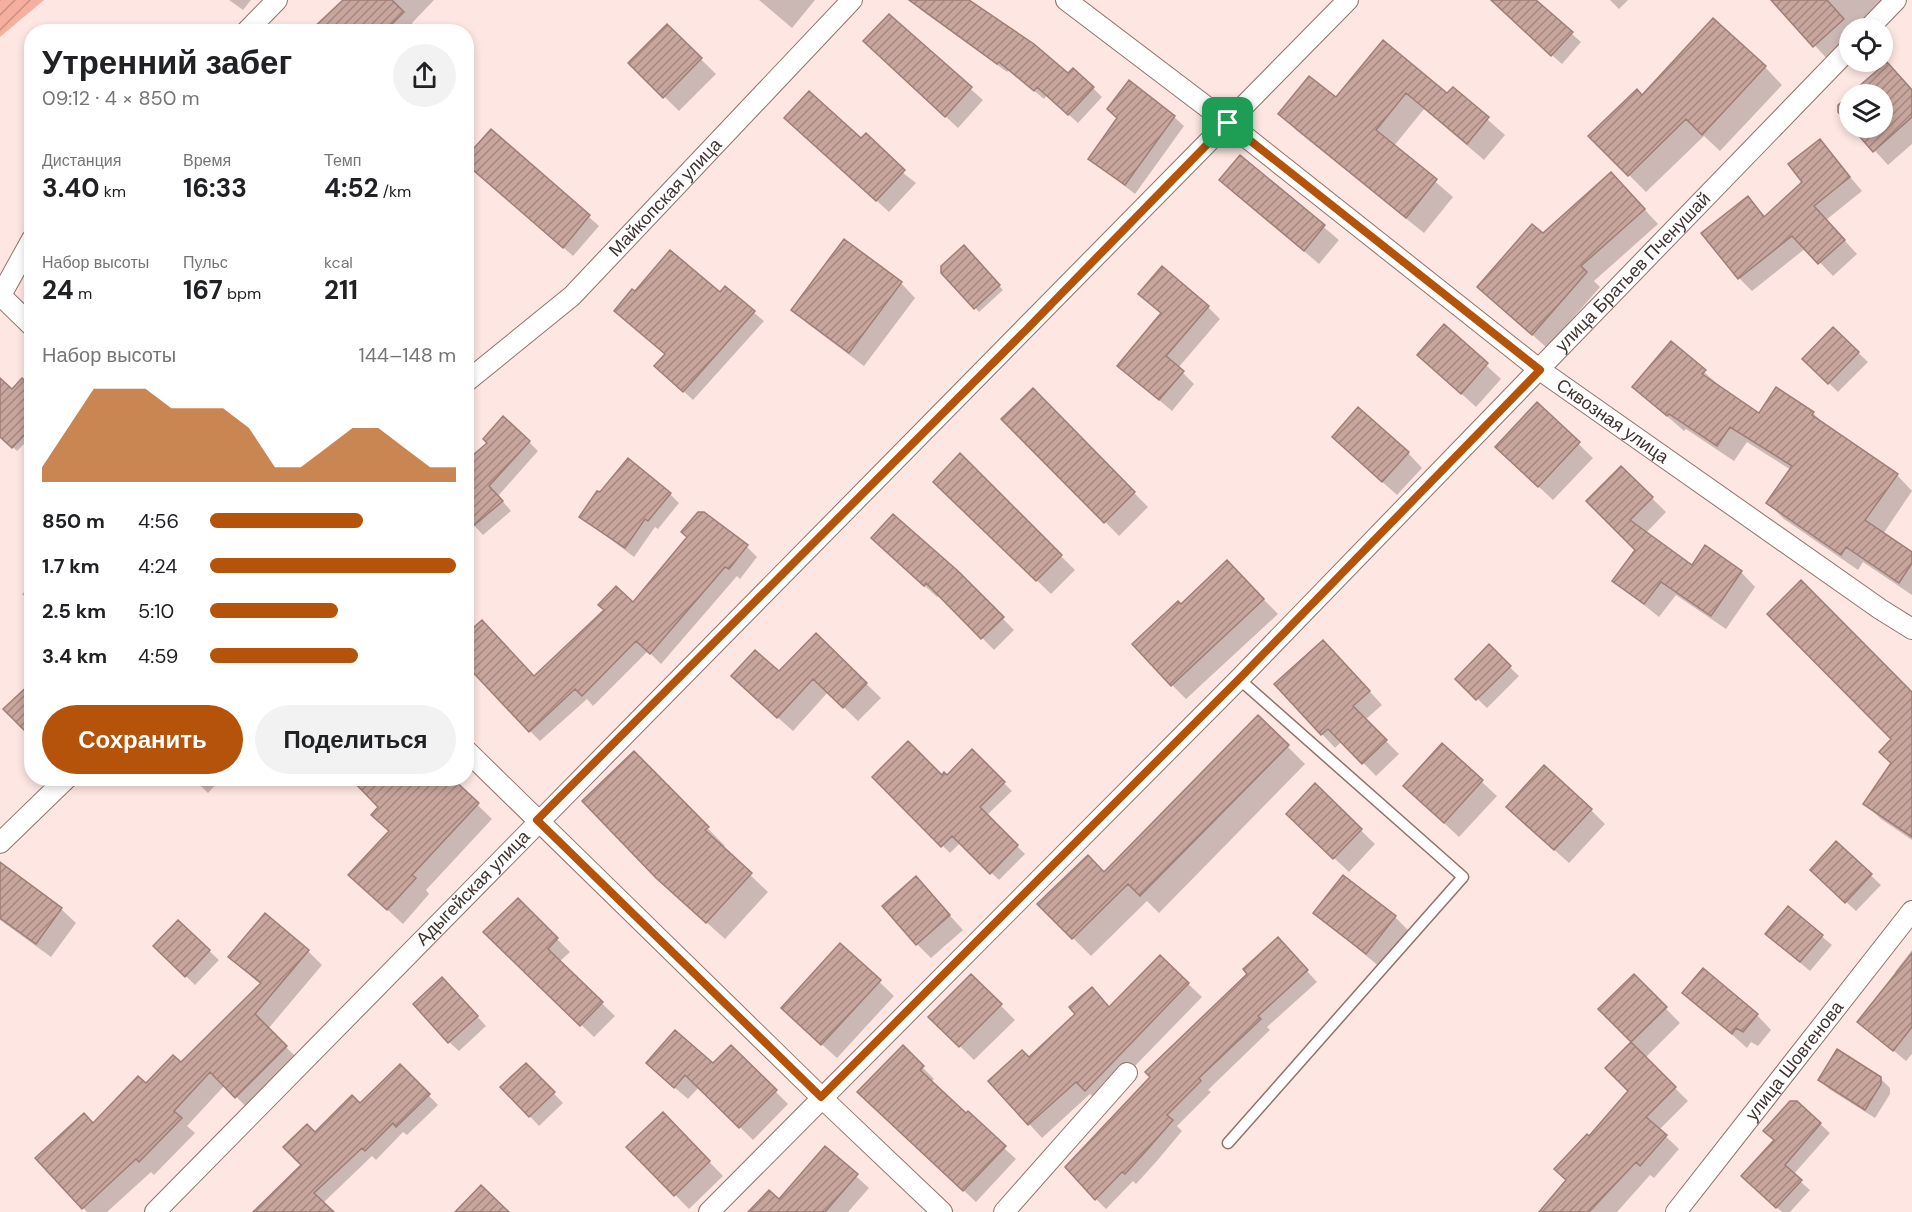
<!DOCTYPE html>
<html lang="ru">
<meta charset="utf-8">
<style>
:root{--surface:#fff;--page:#f2f2f2;--text:#202124;--muted:#757577;--accent:#b45309}
body{margin:0;font-family:"DM Sans",sans-serif;background:var(--page);color:var(--text);height:100vh;display:flex;flex-direction:column;font-size:22px;white-space:nowrap}
*{box-sizing:border-box;margin:0}
p{font-size:20px;color:var(--muted)}
.icon{flex:none;width:33px;height:33px;fill:none;stroke:currentColor;stroke-width:2;stroke-linecap:round;stroke-linejoin:round}
.map{position:relative;flex:1;overflow:hidden}
.panel{position:absolute;left:24px;top:24px;width:450px;height:762px;display:flex;flex-direction:column;background:var(--surface);border-radius:24px;box-shadow:0 3px 9px #0003}
.panel>*{flex:none}
.fabs{position:absolute;left:1839px;top:18px;display:grid;gap:12px}
.fabs a{display:grid;place-items:center;width:54px;height:54px;border-radius:50%;background:var(--surface);box-shadow:0 3px 9px #0003;font-size:30px}
.pin{position:absolute;display:grid;place-items:center;width:51px;height:51px;color:#fff;margin:-26px;border-radius:12px;box-shadow:0 3px 9px #0006}
.round{display:grid;place-items:center;flex:none;width:63px;height:63px;border-radius:32px;background:var(--page)}
.overview{display:flex;align-items:center;justify-content:space-between;height:102px;padding:0 18px}
h1{font-size:33px;font-weight:700;line-height:45px}
.figures{display:grid;grid-template-columns:repeat(3,1fr);gap:9px;height:102px;padding:6px 18px}
.figures div{display:grid;align-content:center}
.figures b{font-size:26px;font-weight:700}
.figures small{font-size:16px;font-weight:400}
.figures p{font-size:16px}
.chart{height:168px;padding:12px 18px}
.chart p{display:flex;justify-content:space-between}
.chart svg{width:100%;height:108px;margin-top:6px;fill:var(--accent);opacity:.7}
.action{display:flex;gap:12px;margin-top:auto;padding:12px 18px}
.action a{flex:1;height:69px;border-radius:36px;background:var(--accent);color:#fff;font-size:24px;font-weight:700;line-height:69px;text-align:center}
.action a+a{background:var(--page);color:var(--text)}
ul{padding:0 18px;list-style:none;font-size:20px}
li{display:grid;grid-template-columns:96px 72px 1fr;align-items:center;height:45px}
li i{height:15px;border-radius:8px;background:var(--accent)}
.map>svg:first-child{display:block}
.garden{fill:url(#garden-furrows)}
.shadow{fill:#0003}
.building{fill:url(#building-hatch);stroke:#9f7e77;stroke-width:1.5}
.lines{fill:none;stroke-linecap:round;stroke-linejoin:round}
.service-casing{stroke:#917169;stroke-width:13}
.minor-casing{stroke:#917169;stroke-width:22}
.service{stroke:#fff;stroke-width:10}
.minor{stroke:#fff;stroke-width:20}
.route-casing{stroke:#fff;stroke-width:12}
.route{stroke:#b45309;stroke-width:8}
.labels{text-anchor:middle;dominant-baseline:central;stroke-width:4.5;stroke-linejoin:round;paint-order:stroke}
.street-label{font-size:18px;fill:#3f312d;stroke:#fee7e2}
</style>
<div class="map">
<svg width="1912" height="1212" viewBox="0 0 1912 1212">
<defs>
<pattern id="garden-furrows" width="10" height="10" patternUnits="userSpaceOnUse" patternTransform="scale(1.5)"><rect width="10" height="10" fill="#f6af9f"/><path d="M-1 1l2-2M0 10L10 0M9 11l2-2" fill="none" stroke="#c98f82"/></pattern>
<pattern id="building-hatch" width="6" height="6" patternUnits="userSpaceOnUse" patternTransform="scale(1.5)"><rect width="6" height="6" fill="#c8a69d"/><path d="M-1 1l2-2M0 6l6-6M5 7l2-2" fill="none" stroke="#a48880"/></pattern>
</defs>
<rect width="100%" height="100%" fill="#fee7e2"/>
<path class="garden" d="M 0,0 L 44,0 L 0,37 Z"/>
<path class="shadow" d="M 229,0 L 251,0 L 243,10 Z
M 344,0 L 434,0 L 412,23 L 419,30 L 417,32 L 309,32 Z
M 759,0 L 815,0 L 792,28 Z
M 912,0 L 968,0 L 1068,75 L 1093,88 L 1102,97 L 1078,123 L 1047,95 L 1044,99 L 1009,70 L 1007,72 L 921,10 Z
M 1490,0 L 1534,0 L 1581,42 L 1562,64 Z
M 1610,0 L 1628,0 L 1619,9 Z
M 1785,0 L 1884,0 L 1861,28 L 1850,28 L 1850,48 L 1832,64 L 1778,6 Z
M 889,16 L 983,100 L 958,128 L 877,53 Z
M 667,26 L 716,74 L 679,111 L 630,63 Z
M 1383,42 L 1447,95 L 1453,89 L 1505,135 L 1484,160 L 1424,109 L 1394,146 L 1453,197 L 1424,233 L 1297,131 L 1280,114 L 1336,99 Z
M 1887,64 L 1912,90 L 1912,144 L 1888,165 L 1854,128 L 1882,128 L 1882,94 L 1852,94 Z
M 1765,67 L 1782,85 L 1720,151 L 1704,136 L 1646,192 L 1590,136 L 1642,97 Z
M 1174,117 L 1184,126 L 1135,194 L 1090,159 Z
M 799,130 L 861,140 L 916,183 L 889,212 Z
M 491,131 L 599,226 L 573,256 L 475,170 Z
M 1820,141 L 1862,191 L 1826,220 L 1857,254 L 1833,276 L 1806,248 L 1752,291 L 1739,278 L 1748,198 L 1766,217 L 1804,182 Z
M 1240,157 L 1339,240 L 1319,264 L 1221,180 Z
M 1625,188 L 1658,224 L 1594,281 L 1600,287 L 1547,348 L 1479,287 L 1543,235 Z
M 964,247 L 1003,290 L 979,312 L 943,272 Z
M 901,283 L 915,298 L 864,366 L 808,324 L 793,310 Z
M 725,289 L 764,321 L 693,400 L 666,375 Z
M 1140,294 L 1208,307 L 1220,319 L 1178,368 L 1194,384 L 1172,411 L 1119,366 L 1162,314 Z
M 1444,326 L 1501,379 L 1476,407 L 1419,355 Z
M 1833,329 L 1868,362 L 1838,392 L 1804,359 Z
M 1671,343 L 1721,387 L 1760,415 L 1813,413 L 1827,427 L 1897,475 L 1912,491 L 1883,534 L 1912,554 L 1912,595 L 1863,562 L 1858,570 L 1784,519 L 1768,503 L 1791,470 L 1747,442 L 1734,461 L 1686,429 L 1684,431 L 1634,387 Z
M 466,348 L 471,353 L 466,358 Z
M 0,380 L 12,391 L 32,389 L 32,436 L 17,451 L 0,435 Z
M 1033,390 L 1148,507 L 1119,536 L 1004,419 Z
M 1537,404 L 1593,458 L 1553,500 L 1511,461 Z
M 529,442 L 538,451 L 498,496 L 511,511 L 483,535 L 466,517 L 466,463 Z
M 1348,451 L 1408,453 L 1422,468 L 1397,495 Z
M 960,456 L 1075,570 L 1051,594 L 949,496 Z
M 1621,468 L 1666,512 L 1646,533 L 1692,567 L 1741,572 L 1755,587 L 1726,629 L 1676,595 L 1659,617 L 1614,581 L 1637,550 L 1588,501 Z
M 670,494 L 679,503 L 658,529 L 655,527 L 634,557 L 581,517 Z
M 747,547 L 757,557 L 740,579 L 737,576 L 661,664 L 648,651 L 593,706 L 587,699 L 540,741 L 530,731 L 534,678 L 606,611 L 633,604 Z
M 885,550 L 957,572 L 1014,630 L 994,650 L 939,594 L 937,597 Z
M 1227,562 L 1278,614 L 1186,699 L 1172,685 L 1181,606 Z
M 32,584 L 32,604 L 22,594 Z
M 817,636 L 881,698 L 858,721 L 828,692 L 793,731 L 748,691 L 779,674 Z
M 1489,647 L 1519,676 L 1487,708 L 1457,679 Z
M 1337,655 L 1382,705 L 1365,720 L 1399,754 L 1376,776 L 1342,741 L 1335,748 L 1322,734 Z
M 1912,694 L 1912,840 L 1881,819 L 1865,804 L 1893,764 L 1893,739 Z
M 1258,717 L 1305,764 L 1159,913 L 1147,901 L 1091,956 L 1039,904 L 1105,874 Z
M 1442,745 L 1497,796 L 1459,837 L 1419,800 Z
M 972,752 L 1012,791 L 986,816 L 1025,854 L 999,880 L 960,843 L 950,853 L 874,777 L 947,777 Z
M 634,753 L 725,846 L 722,848 L 768,892 L 725,939 L 676,895 Z
M 193,778 L 222,778 L 208,793 Z
M 450,778 L 492,819 L 426,890 L 429,894 L 403,924 L 365,889 Z
M 1315,786 L 1375,844 L 1349,872 L 1302,828 Z
M 1591,810 L 1605,824 L 1569,863 L 1522,821 Z
M 1836,843 L 1881,885 L 1856,911 L 1821,879 Z
M 7,869 L 61,909 L 76,923 L 51,957 L 0,920 L 0,878 Z
M 916,878 L 963,930 L 931,958 L 917,944 Z
M 518,900 L 570,952 L 559,962 L 615,1016 L 594,1037 L 498,945 Z
M 1788,908 L 1832,945 L 1810,971 L 1776,943 Z
M 1315,913 L 1395,917 L 1409,931 L 1381,968 Z
M 178,922 L 219,960 L 195,985 L 155,946 Z
M 841,945 L 894,996 L 837,1058 L 797,1022 Z
M 1288,950 L 1317,982 L 1267,1027 L 1270,1030 L 1208,1090 L 1211,1092 L 1177,1126 L 1182,1131 L 1156,1162 L 1136,1184 L 1133,1181 L 1106,1209 L 1096,1199 L 1152,1077 Z
M 1912,950 L 1912,1054 L 1906,1061 L 1859,1022 L 1897,974 L 1895,972 Z
M 308,951 L 322,965 L 268,1029 L 300,1061 L 250,1111 L 225,1085 L 187,1126 L 195,1133 L 154,1175 L 151,1172 L 107,1212 L 87,1212 L 37,1158 L 93,1125 L 146,1086 L 181,1064 L 261,985 L 230,957 Z
M 1160,957 L 1202,997 L 1099,1103 L 1090,1094 L 1042,1138 L 990,1081 L 1110,1009 Z
M 971,976 L 1015,1020 L 974,1060 L 930,1017 Z
M 1634,976 L 1680,1023 L 1645,1058 L 1688,1101 L 1659,1130 L 1679,1149 L 1654,1178 L 1650,1175 L 1617,1212 L 1541,1212 L 1567,1180 L 1589,1138 L 1630,1091 L 1607,1068 L 1633,1043 L 1600,1009 Z
M 451,988 L 486,1026 L 459,1051 L 449,1042 Z
M 1684,992 L 1757,1015 L 1771,1030 L 1758,1046 L 1751,1042 L 1747,1048 Z
M 731,1047 L 788,1104 L 753,1140 L 699,1087 L 688,1099 L 661,1076 L 713,1065 Z
M 903,1048 L 934,1079 L 931,1082 L 1016,1159 L 976,1202 L 870,1103 Z
M 526,1065 L 563,1103 L 539,1126 L 502,1087 Z
M 400,1066 L 438,1105 L 407,1135 L 403,1132 L 376,1160 L 372,1156 L 323,1203 L 332,1212 L 255,1212 L 303,1165 L 315,1134 L 360,1105 Z
M 1880,1078 L 1890,1088 L 1890,1094 L 1875,1118 L 1829,1089 L 1820,1080 Z
M 1796,1102 L 1830,1133 L 1793,1175 L 1810,1190 L 1790,1212 L 1782,1212 L 1752,1186 Z
M 663,1114 L 723,1176 L 689,1209 L 628,1147 Z
M 825,1148 L 869,1188 L 848,1212 L 750,1212 L 779,1202 Z"/>
<path class="building" d="M 343,0 L 392,0 L 404,12 L 384,32 L 309,32 Z
M 909,0 L 969,0 L 1034,44 L 1068,73 L 1073,68 L 1094,87 L 1068,115 L 1037,87 L 1034,91 L 999,62 L 997,64 Z
M 1491,0 L 1536,0 L 1573,32 L 1551,56 Z
M 1771,0 L 1827,0 L 1844,19 L 1813,47 Z
M 889,14 L 972,87 L 945,117 L 863,41 Z
M 1713,18 L 1766,66 L 1702,135 L 1686,119 L 1628,176 L 1588,136 L 1637,89 L 1642,95 Z
M 667,24 L 702,58 L 663,98 L 628,63 Z
M 1383,40 L 1447,93 L 1453,87 L 1489,117 L 1467,144 L 1406,93 L 1376,130 L 1437,179 L 1406,218 L 1278,114 L 1309,76 L 1336,97 Z
M 1887,62 L 1912,90 L 1912,117 L 1873,152 L 1852,128 L 1882,128 L 1882,94 L 1850,94 Z
M 1129,80 L 1175,116 L 1125,185 L 1088,159 L 1117,118 L 1107,109 Z
M 809,91 L 861,138 L 866,133 L 905,170 L 876,201 L 784,118 Z
M 1850,95 L 1850,125 L 1838,112 L 1838,105 Z
M 491,129 L 590,215 L 563,248 L 466,164 L 466,157 Z
M 1820,139 L 1850,177 L 1814,206 L 1845,240 L 1818,264 L 1792,236 L 1738,279 L 1701,233 L 1748,196 L 1764,217 L 1802,182 L 1788,164 Z
M 1240,155 L 1325,225 L 1304,251 L 1219,180 Z
M 1611,172 L 1645,209 L 1581,266 L 1587,272 L 1532,335 L 1477,287 L 1532,224 L 1543,233 Z
M 844,239 L 902,282 L 849,353 L 791,310 Z
M 964,245 L 1000,285 L 974,309 L 941,273 L 941,266 Z
M 670,250 L 720,292 L 725,286 L 755,311 L 683,392 L 654,366 L 665,354 L 614,311 L 632,289 L 635,291 Z
M 1162,266 L 1209,306 L 1166,356 L 1184,371 L 1159,400 L 1117,366 L 1161,313 L 1138,294 Z
M 1444,324 L 1488,363 L 1461,394 L 1417,355 Z
M 1833,327 L 1859,352 L 1828,384 L 1802,359 Z
M 1671,341 L 1706,370 L 1702,374 L 1759,413 L 1776,387 L 1814,412 L 1812,415 L 1898,474 L 1865,520 L 1912,552 L 1912,563 L 1899,583 L 1846,547 L 1841,555 L 1766,503 L 1792,466 L 1730,427 L 1717,446 L 1669,414 L 1667,416 L 1632,387 Z
M 0,378 L 12,389 L 22,378 L 32,387 L 32,427 L 12,448 L 0,437 Z
M 1033,388 L 1135,492 L 1104,523 L 1001,419 Z
M 1537,402 L 1580,442 L 1538,487 L 1495,447 Z
M 1358,407 L 1409,452 L 1382,482 L 1332,437 Z
M 503,416 L 530,441 L 489,486 L 503,501 L 466,532 L 466,461 L 487,443 L 483,439 Z
M 960,453 L 1062,555 L 1036,581 L 933,482 Z
M 628,458 L 671,493 L 648,521 L 645,519 L 625,548 L 579,517 L 597,491 L 600,492 Z
M 1621,466 L 1653,497 L 1630,520 L 1692,565 L 1705,545 L 1742,571 L 1711,616 L 1661,582 L 1644,604 L 1612,581 L 1635,550 L 1586,501 Z
M 698,512 L 704,512 L 748,545 L 729,569 L 725,567 L 650,654 L 636,641 L 582,696 L 575,689 L 529,732 L 466,665 L 466,634 L 482,620 L 534,676 L 604,610 L 598,605 L 616,586 L 633,602 L 687,537 L 681,532 Z
M 893,514 L 958,571 L 1004,617 L 981,639 L 926,583 L 924,586 L 871,538 Z
M 1227,560 L 1264,599 L 1171,686 L 1132,644 L 1178,601 L 1181,604 Z
M 1801,580 L 1912,692 L 1912,837 L 1863,804 L 1891,763 L 1879,752 L 1891,739 L 1767,614 Z
M 816,633 L 867,683 L 843,708 L 813,679 L 777,718 L 731,676 L 755,650 L 779,671 Z
M 1323,640 L 1370,691 L 1353,706 L 1387,740 L 1362,764 L 1328,729 L 1321,735 L 1274,684 Z
M 1489,644 L 1511,666 L 1476,700 L 1455,679 Z
M 32,682 L 32,738 L 3,709 Z
M 1258,715 L 1289,745 L 1140,896 L 1128,884 L 1072,939 L 1037,904 L 1088,855 L 1104,872 Z
M 908,741 L 942,775 L 944,772 L 947,775 L 972,749 L 1005,782 L 980,807 L 1018,845 L 990,874 L 952,836 L 941,847 L 872,777 Z
M 1442,743 L 1483,780 L 1444,823 L 1403,786 Z
M 634,751 L 709,827 L 705,830 L 752,873 L 706,923 L 656,878 L 582,801 Z
M 1544,765 L 1592,809 L 1554,850 L 1506,807 Z
M 350,778 L 452,778 L 479,803 L 412,875 L 416,878 L 387,910 L 348,875 L 389,831 L 371,815 L 378,807 Z
M 1315,783 L 1362,829 L 1333,859 L 1286,814 Z
M 1836,841 L 1872,874 L 1845,903 L 1810,870 Z
M 0,862 L 62,908 L 36,944 L 0,918 Z
M 1343,875 L 1396,916 L 1366,954 L 1313,913 Z
M 916,876 L 950,915 L 916,945 L 882,906 Z
M 518,898 L 558,938 L 548,949 L 603,1002 L 580,1026 L 483,932 Z
M 1788,906 L 1823,935 L 1800,962 L 1765,934 Z
M 265,913 L 309,950 L 255,1014 L 287,1046 L 235,1098 L 210,1072 L 174,1111 L 182,1118 L 139,1162 L 136,1159 L 82,1209 L 35,1158 L 84,1113 L 93,1123 L 138,1076 L 146,1083 L 173,1055 L 181,1062 L 261,983 L 228,957 Z
M 178,920 L 210,950 L 185,977 L 153,946 Z
M 1278,937 L 1308,970 L 1258,1016 L 1261,1019 L 1199,1078 L 1201,1081 L 1167,1115 L 1173,1120 L 1146,1151 L 1125,1174 L 1122,1172 L 1095,1200 L 1065,1167 L 1150,1077 L 1145,1072 L 1247,974 L 1243,969 Z
M 840,943 L 881,980 L 821,1045 L 781,1008 Z
M 1912,953 L 1912,1027 L 1893,1051 L 1857,1022 Z
M 1160,955 L 1189,983 L 1085,1091 L 1076,1082 L 1028,1125 L 988,1081 L 1022,1050 L 1029,1057 L 1075,1014 L 1069,1007 L 1092,987 L 1109,1007 Z
M 1703,968 L 1758,1014 L 1743,1032 L 1736,1028 L 1732,1034 L 1682,993 Z
M 971,974 L 1002,1004 L 959,1047 L 928,1017 Z
M 1634,974 L 1667,1007 L 1631,1042 L 1598,1009 Z
M 442,977 L 478,1016 L 448,1043 L 413,1004 Z
M 675,1030 L 713,1063 L 731,1045 L 777,1090 L 739,1128 L 685,1075 L 674,1088 L 646,1063 Z
M 1631,1042 L 1676,1087 L 1646,1117 L 1667,1135 L 1640,1166 L 1636,1162 L 1589,1212 L 1539,1212 L 1566,1180 L 1554,1169 L 1587,1134 L 1589,1136 L 1628,1091 L 1605,1068 Z
M 903,1045 L 924,1066 L 920,1070 L 966,1113 L 968,1111 L 1006,1146 L 963,1191 L 857,1092 Z
M 1837,1049 L 1881,1077 L 1881,1084 L 1865,1110 L 1818,1080 Z
M 526,1063 L 555,1092 L 529,1117 L 500,1087 Z
M 400,1064 L 430,1094 L 396,1127 L 393,1123 L 365,1151 L 362,1148 L 314,1193 L 334,1212 L 253,1212 L 301,1165 L 283,1147 L 307,1124 L 315,1132 L 352,1095 L 360,1103 Z
M 1790,1101 L 1797,1101 L 1821,1123 L 1785,1165 L 1802,1180 L 1776,1208 L 1741,1176 L 1774,1140 L 1763,1131 Z
M 663,1112 L 710,1161 L 674,1196 L 626,1147 Z
M 825,1146 L 858,1174 L 825,1212 L 748,1212 L 769,1190 L 779,1199 Z
M 481,1185 L 509,1212 L 455,1212 Z"/>
<g class="lines">
<g class="service-casing">
<path id="service" d="M 1228,1143 L 1463,877 L 1239,679"/>
</g>
<g class="minor-casing">
<g id="minor">
<path id="s1" d="M 1066,0 L 1228,123 L 1540,370 L 1880,609 L 1912,629"/>
<path d="M 1869,28 L 1896,0"/>
<path d="M 246,32 L 277,0"/>
<path d="M 1,296 L 32,326"/>
<path d="M 0,297 L 32,239"/>
<path id="s2" d="M 466,382 L 572,296 L 852,0"/>
<path d="M 466,750 L 821,1097 L 942,1212"/>
<path d="M 0,843 L 67,778"/>
<path id="s3" d="M 155,1212 C 551,806 952,405 1348,0"/>
<path id="s4" d="M 709,1212 L 1239,679 L 1850,48"/>
<path d="M 1004,1212 L 1127,1073"/>
<path id="s5" d="M 1676,1212 L 1912,911"/>
</g>
</g>
<use href="#service" class="service"/>
<use href="#minor" class="minor"/>
</g>
<g class="lines">
<g class="route-casing">
<path id="route" d="M 1228,123 L 1540,370 L 1239,679 L 821,1097 L 537,820 L 1026,330 Z"/>
</g>
<use href="#route" class="route"/>
</g>
<g class="labels">
<g class="street-label">
<text stroke="none"><textPath href="#s2" startOffset="272">Майкопская улица</textPath></text>
<text stroke="none"><textPath href="#s4" startOffset="1318">улица Братьев Пченушай</textPath></text>
<text stroke="none"><textPath href="#s1" startOffset="690">Сквозная улица</textPath></text>
<text stroke="none"><textPath href="#s3" startOffset="454">Адыгейская улица</textPath></text>
<text stroke="none"><textPath href="#s5" startOffset="192">улица Шовгенова</textPath></text>
</g>
</g>
</svg>
<div class="fabs">
<a><svg class="icon" aria-label="locate" viewBox="0 0 24 24"><circle cx="12" cy="12" r="6"/><path d="M12 2v4M12 18v4M2 12h4M18 12h4"/></svg></a>
<a><svg class="icon" aria-label="layers" viewBox="0 0 24 24"><path d="M12 4l9 5-9 5-9-5zM3 14l9 5 9-5"/></svg></a>
</div>
<div class="pin" style="left:1228px;top:123px;background:#1e9e55"><svg class="icon" aria-label="arrive" viewBox="0 0 24 24"><path d="M6 21V4h12l-3 4 3 4H6"/></svg></div>
<section class="panel">
<div class="overview"><div><h1>Утренний забег</h1><p>09:12 · 4 × 850 m</p></div><a class="round"><svg class="icon" aria-label="share" viewBox="0 0 24 24"><path d="M12 15V3M7 8l5-5 5 5M5 13v7h14v-7"/></svg></a></div>
<div class="figures">
<div><p>Дистанция</p><b>3.40<small> km</small></b></div>
<div><p>Время</p><b>16:33</b></div>
<div><p>Темп</p><b>4:52<small> /km</small></b></div>
</div>
<div class="figures">
<div><p>Набор высоты</p><b>24<small> m</small></b></div>
<div><p>Пульс</p><b>167<small> bpm</small></b></div>
<div><p>kcal</p><b>211</b></div>
</div>
<div class="chart"><p><span>Набор высоты</span>144–148 m</p>
<svg viewBox="0 0 160 44" preserveAspectRatio="none"><path d="M0 44V38L10 22L20 6L30 6L40 6L50 14L60 14L70 14L80 22L90 38L100 38L110 30L120 22L130 22L140 30L150 38L160 38V44z"/></svg>
</div>
<ul>
<li><b>850 m</b>4:56<i style="width:62%"></i></li>
<li><b>1.7 km</b>4:24<i style="width:100%"></i></li>
<li><b>2.5 km</b>5:10<i style="width:52%"></i></li>
<li><b>3.4 km</b>4:59<i style="width:60%"></i></li>
</ul>
<div class="action"><a>Сохранить</a><a>Поделиться</a></div>
</section>
</div>
